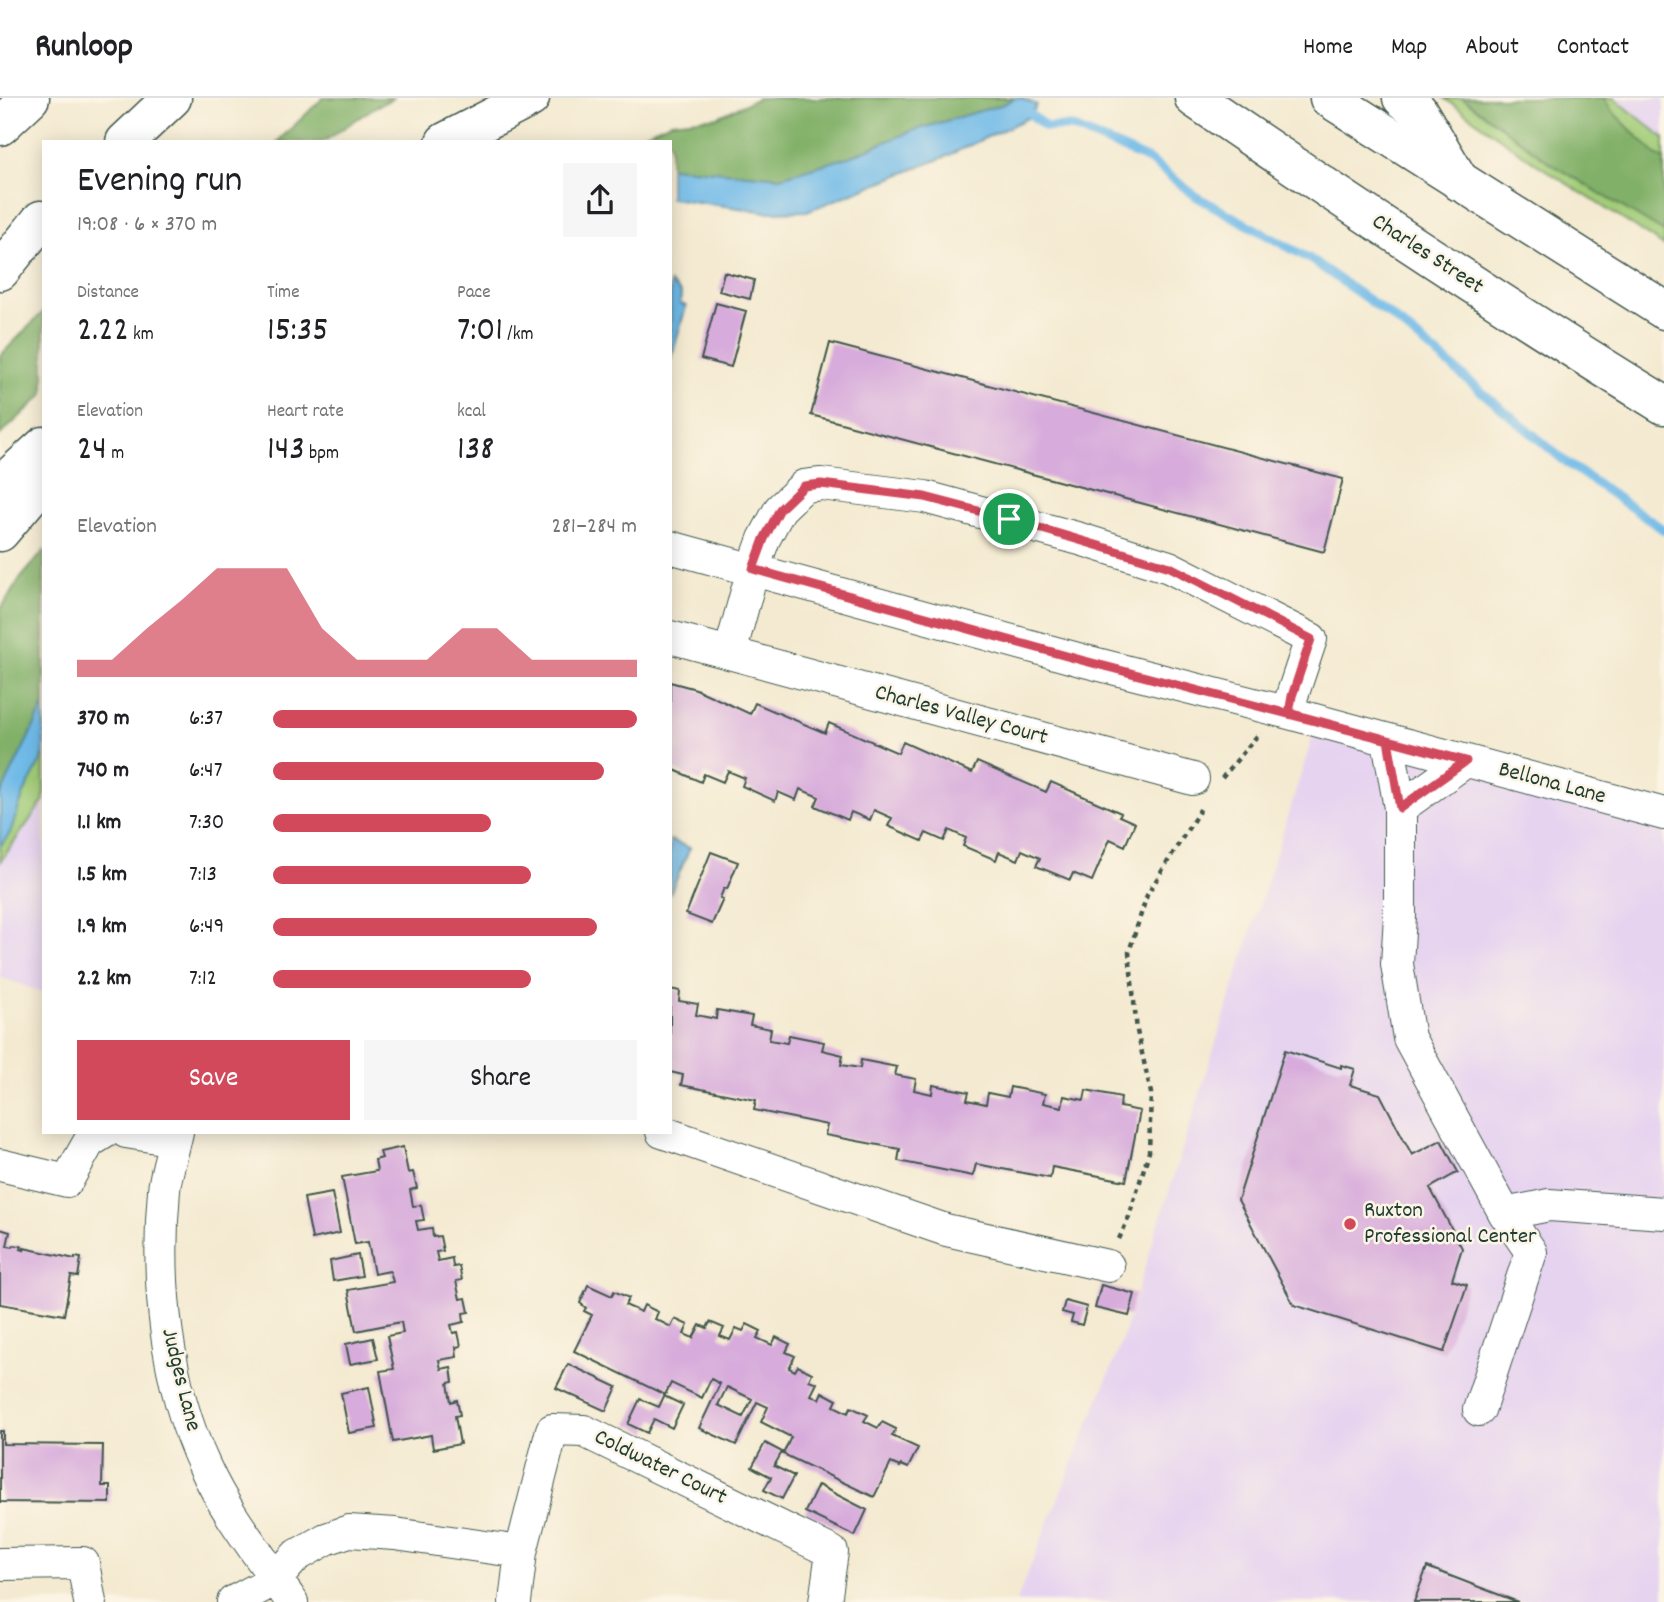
<!DOCTYPE html>
<meta charset="utf-8">
<style>
:root{--surface:#fff;--page:#f6f6f6;--text:#202124;--muted:#757577;--line:#e0e0e0;--accent:#d1495b}
body{margin:0;font-family:Dekko,sans-serif;background:var(--page);color:var(--text);height:100vh;display:flex;flex-direction:column;font-size:26px;white-space:nowrap}
*{box-sizing:border-box;margin:0}
p{font-size:23px;color:var(--muted)}
.icon{flex:none;width:38px;height:38px;fill:none;stroke:currentColor;stroke-width:2;stroke-linecap:round;stroke-linejoin:round}
.map{position:relative;flex:1;overflow:hidden}
.details{position:absolute;left:42px;top:42px;width:630px;height:994px;display:flex;flex-direction:column;background:var(--surface);border-radius:0px;box-shadow:0 4px 18px #0003}
.details>*{flex:none}
.pin{position:absolute;display:grid;place-items:center;width:60px;height:60px;color:#fff;margin:-30px;border:4px solid #fff;border-radius:50%;box-shadow:0 2px 7px #0007}
.round{display:grid;place-items:center;flex:none;width:74px;height:74px;border-radius:0px;background:var(--page)}
.headline{display:flex;align-items:center;justify-content:space-between;height:119px;padding:0 35px}
h1{font-size:38px;font-weight:600;line-height:52px}
.stats{display:grid;grid-template-columns:repeat(3,1fr);gap:10px;height:119px;padding:7px 35px}
.stats div{display:grid;align-content:center}
.stats b{font-size:35px;font-weight:600}
.stats small{font-size:19px;font-weight:400}
.stats p{font-size:19px}
.chart{height:196px;padding:14px 35px}
.chart p{display:flex;justify-content:space-between}
.chart svg{width:100%;height:126px;margin-top:7px;fill:var(--accent);opacity:.7}
.button{display:flex;gap:14px;margin-top:auto;padding:14px 35px}
.button a{flex:1;height:80px;border-radius:0px;background:var(--accent);color:#fff;font-size:28px;font-weight:600;line-height:80px;text-align:center}
.button a+a{background:var(--page);color:var(--text)}
ul{padding:0 35px;list-style:none;font-size:23px}
li{display:grid;grid-template-columns:112px 84px 1fr;align-items:center;height:52px}
li i{height:18px;border-radius:9px;background:var(--accent)}
header{display:flex;align-items:center;gap:42px;box-sizing:border-box;height:98px;padding:0 35px;background:var(--surface);border-bottom:2px solid var(--line)}
header strong{font-size:33px}
nav{display:flex;gap:38px;margin-inline-start:auto;font-size:24px}
.map>svg:first-child{display:block}
.built{fill:#e6d3f0}
.green{fill:#a2cc78;stroke:#608456;stroke-width:2}
.forest{fill:#81b068;stroke:#50764e;stroke-width:2}
.water{fill:#6fbae8;stroke:#477c8e;stroke-width:2}
.lines{fill:none;stroke-linecap:round;stroke-linejoin:round}
.stream{stroke:#6fbae8;stroke-width:9}
.building{fill:#d7abdb;fill-rule:evenodd}
.minor-casing{stroke:#3f574c;stroke-width:34}
.major-casing{stroke:#3f574c;stroke-width:41}
.highway-casing{stroke:#3f574c;stroke-width:41}
.path{stroke:#3f574c;stroke-width:4.5;stroke-dasharray:5 5;stroke-linecap:butt}
.minor{stroke:#fff;stroke-width:32}
.major{stroke:#fff;stroke-width:38}
.highway{stroke:#fff;stroke-width:38}
.route-casing{stroke:#fff;stroke-width:14}
.route{stroke:#d1495b;stroke-width:9}
.poi-dot{fill:#d1495b;stroke:#fcf5e5;stroke-width:2.5}
.labels{text-anchor:middle;dominant-baseline:central;stroke-width:5;stroke-linejoin:round;paint-order:stroke}
.street-label{font-size:23px;fill:#1f3d34;stroke:#fcf5e5}
.poi-label{font-size:23px;fill:#1f3d34;stroke:#fcf5e5;text-anchor:start}
</style>
<header>
<strong>Runloop</strong>
<nav><a>Home</a><a>Map</a><a>About</a><a>Contact</a></nav>
</header>
<div class="map">
<svg width="1664" height="1504" viewBox="0 0 1664 1504">
<rect width="100%" height="100%" fill="#fcf5e5"/>
<filter id="ink" filterUnits="userSpaceOnUse"><feTurbulence type="fractalNoise" baseFrequency=".0143" numOctaves="2"/><feDisplacementMap in="SourceGraphic" scale="14" xChannelSelector="R" yChannelSelector="G"/><feConvolveMatrix kernelMatrix="1 2 1 2 8 2 1 2 1" color-interpolation-filters="sRGB"/></filter>
<filter id="wash" filterUnits="userSpaceOnUse"><feTurbulence type="fractalNoise" baseFrequency=".00686" numOctaves="4" result="noise"/><feDisplacementMap in="SourceGraphic" scale="28" xChannelSelector="R" yChannelSelector="G"/><feGaussianBlur stdDeviation="1.57" result="paint"/><feColorMatrix in="noise" values="0 0 0 0 0 0 0 0 0 0 0 0 0 0 0 0 0 1.4 0 .05"/><feComposite in="paint" operator="in"/></filter>
<g filter="url(#wash)">
<rect width="100%" height="100%" fill="#f4ead1"/>
<path class="built" d="M 1614,0 L 1664,0 L 1664,40 Z
M 1319,619 L 1664,717 L 1664,1504 L 1016,1504 L 1119,1251 Z
M 44,702 L 44,895 L 0,879 L 0,764 Z"/>
<path class="green" d="M 1444,0 L 1614,0 L 1664,40 L 1664,148 L 1538,67 Z
M 44,564 L 44,702 L 0,764 L 0,626 Z"/>
<path class="forest" d="M 323,0 L 394,0 L 375,9 L 323,44 L 277,44 Z
M 758,0 L 1015,0 L 1004,6 L 912,33 L 849,59 L 780,79 L 670,69 L 670,44 L 625,44 L 671,24 L 718,19 Z
M 1462,0 L 1604,0 L 1611,12 L 1656,57 L 1664,61 L 1664,134 L 1553,67 Z
M 44,213 L 44,296 L 0,337 L 0,258 Z
M 44,453 L 44,608 L 0,698 L 0,512 L 19,482 Z"/>
<path class="water" d="M 1015,0 L 1021,0 L 1037,7 L 1030,19 L 947,58 L 807,113 L 766,114 L 670,100 L 670,69 L 780,79 L 849,59 L 912,33 L 1004,6 Z
M 670,185 L 681,195 L 680,206 L 686,208 L 671,262 Z
M 44,608 L 44,657 L 24,695 L 10,735 L 0,748 L 0,698 Z
M 670,742 L 690,750 L 670,796 Z"/>
<g class="lines">
<path class="stream" d="M 1023,10 L 1046,29 L 1072,29 L 1149,62 L 1197,99 L 1310,161 L 1390,217 L 1567,365 L 1664,432"/>
</g>
<g id="blocks">
<path class="building" d="M 724,174 L 754,182 L 750,201 L 719,193 Z
M 716,205 L 746,213 L 731,269 L 701,261 Z
M 830,245 L 1343,381 L 1324,454 L 811,317 Z
M 670,584 L 696,591 L 750,616 L 755,605 L 825,635 L 829,625 L 898,655 L 903,644 L 972,675 L 977,664 L 1046,694 L 1051,684 L 1121,715 L 1119,718 L 1135,725 L 1125,748 L 1110,741 L 1092,783 L 1073,775 L 1070,782 L 1036,768 L 1040,760 L 1022,752 L 1018,762 L 999,754 L 996,762 L 963,748 L 966,740 L 949,732 L 944,743 L 926,735 L 922,743 L 888,728 L 892,720 L 874,712 L 870,722 L 851,714 L 848,722 L 815,708 L 819,699 L 800,691 L 796,702 L 778,694 L 775,703 L 742,688 L 745,680 L 728,673 L 723,684 L 704,676 L 701,684 L 670,670 Z
M 711,754 L 738,764 L 727,791 L 724,790 L 720,800 L 723,801 L 712,826 L 686,816 Z
M 670,891 L 680,893 L 679,903 L 698,906 L 696,917 L 716,921 L 717,912 L 752,918 L 750,927 L 771,931 L 769,942 L 787,945 L 789,937 L 824,944 L 822,952 L 843,957 L 841,967 L 860,970 L 861,962 L 897,969 L 895,977 L 916,981 L 914,992 L 932,996 L 933,987 L 969,994 L 967,1002 L 986,1006 L 988,995 L 1008,999 L 1010,989 L 1045,996 L 1043,1005 L 1062,1009 L 1064,998 L 1084,1002 L 1086,992 L 1121,999 L 1120,1009 L 1140,1013 L 1126,1083 L 1052,1069 L 1050,1080 L 976,1066 L 973,1078 L 898,1063 L 900,1051 L 825,1037 L 827,1027 L 754,1012 L 756,1002 L 681,987 L 683,977 L 670,974 Z
M 1285,952 L 1341,970 L 1341,967 L 1355,971 L 1350,987 L 1380,996 L 1412,1057 L 1441,1042 L 1458,1074 L 1430,1090 L 1462,1150 L 1452,1182 L 1467,1187 L 1444,1254 L 1294,1207 L 1238,1102 Z
M 403,1049 L 408,1075 L 413,1074 L 417,1090 L 410,1092 L 413,1108 L 421,1107 L 424,1122 L 416,1123 L 418,1132 L 432,1130 L 433,1139 L 440,1138 L 443,1153 L 436,1154 L 438,1163 L 452,1160 L 453,1169 L 459,1168 L 462,1182 L 456,1183 L 460,1201 L 466,1200 L 469,1214 L 463,1215 L 464,1224 L 451,1227 L 453,1235 L 458,1234 L 461,1248 L 456,1249 L 457,1259 L 439,1262 L 441,1271 L 451,1269 L 453,1284 L 448,1285 L 451,1304 L 457,1302 L 460,1317 L 455,1318 L 460,1346 L 433,1351 L 431,1337 L 393,1344 L 380,1273 L 394,1271 L 387,1238 L 403,1235 L 401,1224 L 356,1233 L 348,1192 L 393,1184 L 390,1173 L 374,1176 L 368,1144 L 355,1146 L 342,1079 L 377,1073 L 375,1062 L 382,1060 L 380,1054 Z
M 332,1095 L 340,1135 L 312,1141 L 304,1100 Z
M 0,1131 L 10,1134 L 7,1148 L 13,1149 L 14,1147 L 22,1148 L 21,1151 L 24,1152 L 24,1150 L 75,1161 L 75,1159 L 81,1160 L 78,1179 L 71,1178 L 64,1217 L 0,1206 Z
M 358,1157 L 362,1178 L 333,1183 L 330,1163 Z
M 588,1187 L 612,1198 L 614,1193 L 629,1200 L 625,1207 L 641,1214 L 644,1207 L 658,1214 L 655,1221 L 671,1229 L 675,1221 L 688,1227 L 684,1236 L 693,1240 L 700,1227 L 707,1230 L 710,1224 L 724,1230 L 720,1238 L 730,1242 L 736,1230 L 743,1233 L 747,1226 L 761,1233 L 757,1240 L 772,1247 L 776,1239 L 790,1246 L 786,1254 L 795,1258 L 789,1270 L 795,1273 L 798,1268 L 812,1275 L 809,1282 L 817,1285 L 811,1297 L 819,1301 L 822,1294 L 837,1302 L 834,1308 L 848,1315 L 851,1309 L 868,1317 L 864,1323 L 878,1330 L 882,1324 L 896,1331 L 892,1338 L 918,1350 L 908,1370 L 901,1367 L 900,1369 L 891,1365 L 874,1399 L 783,1356 L 791,1339 L 761,1324 L 768,1309 L 757,1304 L 736,1347 L 699,1330 L 720,1286 L 711,1281 L 702,1300 L 671,1285 L 665,1297 L 574,1253 L 592,1217 L 584,1213 L 586,1210 L 580,1205 ZM 727,1289 L 752,1301 L 743,1319 L 718,1307 Z
M 1101,1187 L 1135,1196 L 1129,1218 L 1095,1210 Z
M 1065,1203 L 1087,1209 L 1082,1227 L 1071,1224 L 1073,1217 L 1062,1214 Z
M 373,1240 L 378,1261 L 350,1266 L 346,1246 Z
M 568,1266 L 617,1289 L 606,1313 L 556,1290 Z
M 369,1289 L 377,1330 L 349,1335 L 341,1295 Z
M 664,1298 L 683,1307 L 672,1330 L 654,1321 L 647,1335 L 628,1326 L 640,1301 L 659,1309 Z
M 0,1333 L 3,1333 L 3,1346 L 103,1347 L 102,1388 L 110,1388 L 110,1405 L 0,1404 Z
M 765,1345 L 782,1354 L 774,1368 L 794,1378 L 782,1401 L 764,1392 L 771,1379 L 752,1369 Z
M 818,1387 L 867,1412 L 855,1438 L 805,1414 Z
M 1427,1469 L 1518,1504 L 1414,1504 Z"/>
</g>
</g>
<g filter="url(#ink)">
<use href="#blocks" fill-opacity="0" stroke="#3f574c" stroke-width="2"/>
<g class="lines">
<g class="minor-casing">
<path id="minor" d="M 670,449 L 1081,562 L 1289,615 L 1664,716
M 670,539 L 1193,681
M 730,555 L 753,471 L 764,441 L 780,411 L 804,388 L 821,386 L 925,399 L 1080,441 L 1169,469 L 1311,541 L 1292,598 L 1289,615
M 1388,642 L 1400,710 L 1400,818 L 1397,866 L 1409,940 L 1505,1116 L 1531,1154 L 1479,1312
M 1400,710 L 1466,663
M 126,1034 L 175,1042
M 177,1034 C 173,1053 166,1073 164,1092 C 156,1184 165,1284 205,1369 C 227,1418 262,1460 292,1504
M 662,1034 L 946,1132 L 1108,1168
M 0,1067 L 67,1083 L 89,1044 L 105,1034
M 1505,1116 L 1549,1107 L 1664,1115
M 0,1466 L 83,1465 L 90,1504
M 233,1504 L 276,1481 L 296,1458 L 326,1441 L 349,1433 L 395,1436 L 521,1454
M 515,1504 L 521,1454 L 552,1332 L 584,1333 L 832,1454 L 825,1504"/>
</g>
<g class="major-casing">
<path id="major" d="M 1194,0 C 1349,106 1504,209 1664,307
M 1329,0 L 1664,212"/>
</g>
<g class="highway-casing">
<path id="highway" d="M 1402,0 L 1418,13 L 1460,84
M 0,28 L 30,0
M 125,44 L 172,0
M 445,44 L 530,0
M 0,173 L 41,122
M 0,388 L 44,348
M 0,434 L 44,382"/>
</g>
<path class="path" d="M 1222,680 L 1257,638
M 1119,1141 L 1129,1119 L 1149,1054 L 1151,995 L 1137,933 L 1129,854 L 1147,797 L 1201,710"/>
<use href="#minor" class="minor"/>
<use href="#major" class="major"/>
<use href="#highway" class="highway"/>
</g>
</g>
<g class="lines" filter="url(#ink)">
<g class="route-casing">
<path id="route" d="M 1009,421 L 1170,469 L 1311,541 L 1292,598 L 1289,615 L 1466,663 L 1400,710 L 1388,642 L 1081,562 L 753,471 L 764,441 L 780,411 L 804,388 L 821,386 L 925,399 L 1009,421"/>
</g>
<use href="#route" class="route"/>
</g>
<circle class="poi-dot" cx="1350" cy="1126" r="7"/>
<g class="labels">
<g class="street-label">
<text transform="translate(1427 157) rotate(33)">Charles Street</text>
<text transform="translate(961 618) rotate(15)">Charles Valley Court</text>
<text transform="translate(1552 686) rotate(15)">Bellona Lane</text>
<text transform="translate(180 1282) rotate(76)">Judges Lane</text>
<text transform="translate(660 1370) rotate(26)">Coldwater Court</text>
</g>
<g class="poi-label">
<text x="1364" y="1113">Ruxton<tspan x="1364" dy="26">Professional Center</tspan></text>
</g>
</g>
</svg>
<div class="pin" style="left:1009px;top:421px;background:#1e9e55"><svg class="icon" aria-label="arrive" viewBox="0 0 24 24"><path d="M6 21V4h12l-3 4 3 4H6"/></svg></div>
<section class="details">
<div class="headline"><div><h1>Evening run</h1><p>19:08 · 6 × 370 m</p></div><a class="round"><svg class="icon" aria-label="share" viewBox="0 0 24 24"><path d="M12 15V3M7 8l5-5 5 5M5 13v7h14v-7"/></svg></a></div>
<div class="stats">
<div><p>Distance</p><b>2.22<small> km</small></b></div>
<div><p>Time</p><b>15:35</b></div>
<div><p>Pace</p><b>7:01<small> /km</small></b></div>
</div>
<div class="stats">
<div><p>Elevation</p><b>24<small> m</small></b></div>
<div><p>Heart rate</p><b>143<small> bpm</small></b></div>
<div><p>kcal</p><b>138</b></div>
</div>
<div class="chart"><p><span>Elevation</span>281–284 m</p>
<svg viewBox="0 0 160 44" preserveAspectRatio="none"><path d="M0 44V38L10 38L20 27L30 17L40 6L50 6L60 6L70 27L80 38L90 38L100 38L110 27L120 27L130 38L140 38L150 38L160 38V44z"/></svg>
</div>
<ul>
<li><b>370 m</b>6:37<i style="width:100%"></i></li>
<li><b>740 m</b>6:47<i style="width:91%"></i></li>
<li><b>1.1 km</b>7:30<i style="width:60%"></i></li>
<li><b>1.5 km</b>7:13<i style="width:71%"></i></li>
<li><b>1.9 km</b>6:49<i style="width:89%"></i></li>
<li><b>2.2 km</b>7:12<i style="width:71%"></i></li>
</ul>
<div class="button"><a>Save</a><a>Share</a></div>
</section>
</div>
